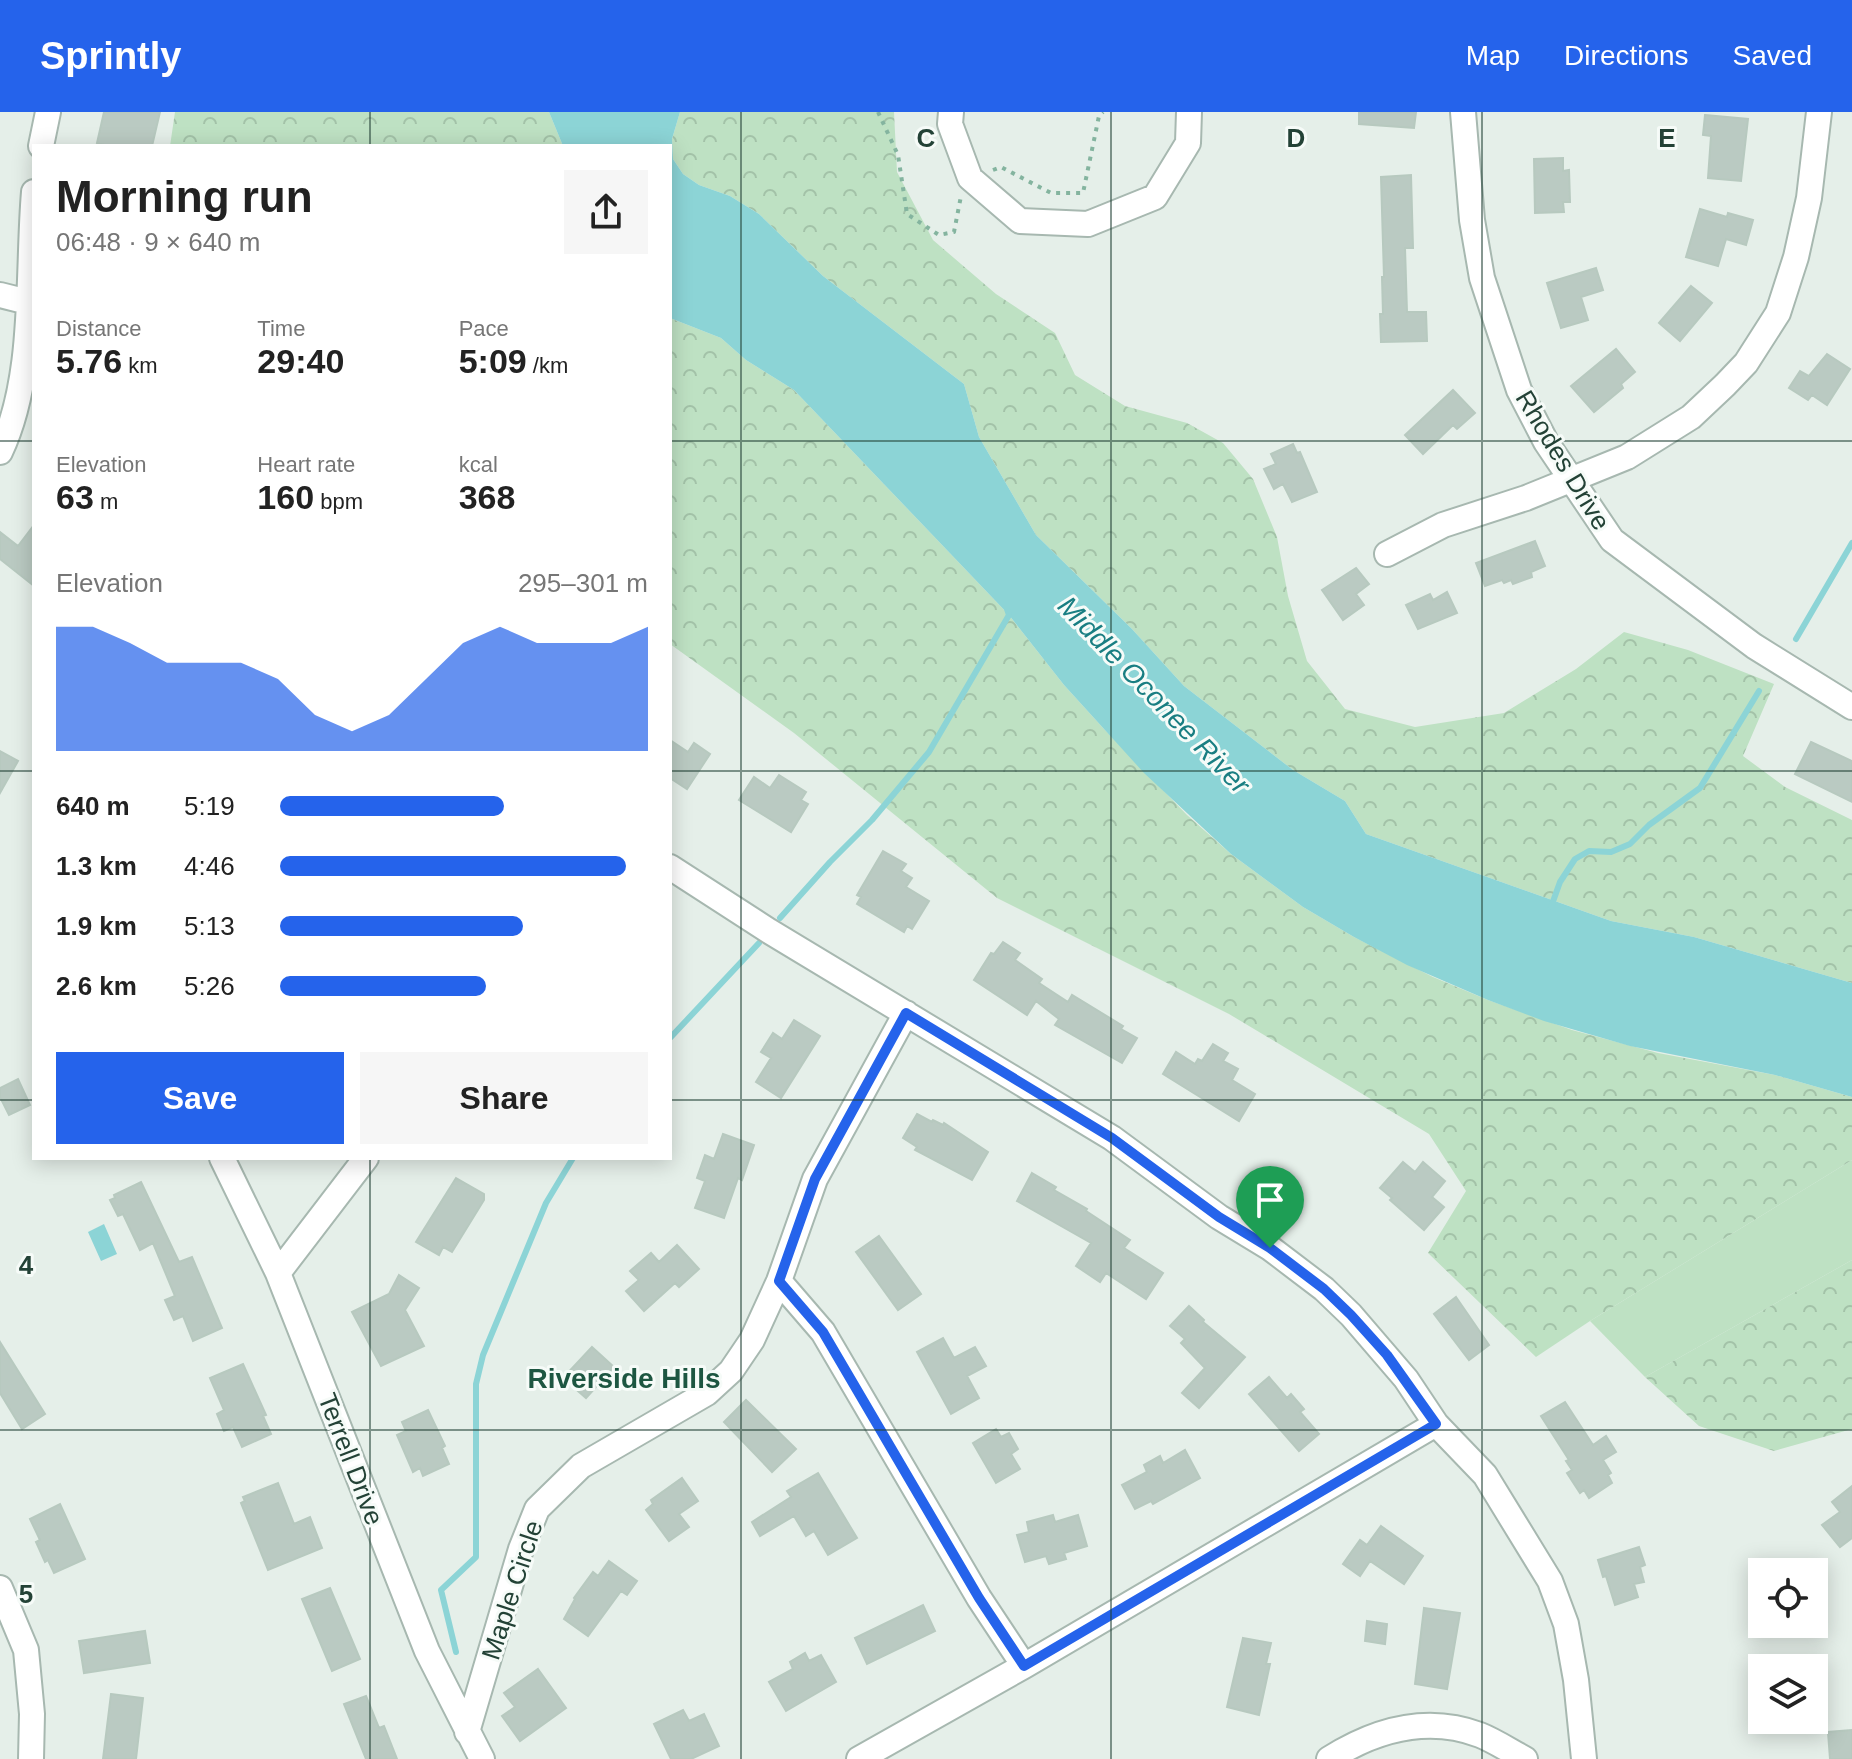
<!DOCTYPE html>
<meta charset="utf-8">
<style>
:root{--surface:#fff;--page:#f6f6f6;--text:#222;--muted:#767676;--accent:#2563eb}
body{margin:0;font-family:Arial,sans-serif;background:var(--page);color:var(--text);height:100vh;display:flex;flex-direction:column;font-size:30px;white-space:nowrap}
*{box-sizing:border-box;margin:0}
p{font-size:26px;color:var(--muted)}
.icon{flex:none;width:44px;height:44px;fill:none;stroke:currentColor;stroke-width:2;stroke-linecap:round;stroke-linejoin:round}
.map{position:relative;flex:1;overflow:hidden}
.panel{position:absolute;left:32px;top:32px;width:640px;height:1016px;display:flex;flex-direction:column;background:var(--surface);border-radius:0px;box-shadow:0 4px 20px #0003}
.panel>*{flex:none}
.tools{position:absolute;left:1748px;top:1446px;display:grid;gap:16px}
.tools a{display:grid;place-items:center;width:80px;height:80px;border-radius:0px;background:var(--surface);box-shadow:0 4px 20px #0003;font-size:40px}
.pin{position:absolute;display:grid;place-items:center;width:68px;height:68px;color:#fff;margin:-82px -34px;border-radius:50% 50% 50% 0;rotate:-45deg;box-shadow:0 0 8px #0007}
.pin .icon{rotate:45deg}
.round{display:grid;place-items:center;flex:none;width:84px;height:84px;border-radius:0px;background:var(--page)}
.summary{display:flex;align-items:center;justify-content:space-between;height:136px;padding:0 24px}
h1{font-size:44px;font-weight:700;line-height:60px}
.stats{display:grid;grid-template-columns:repeat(3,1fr);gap:12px;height:136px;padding:8px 24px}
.stats div{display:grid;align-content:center}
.stats b{font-size:34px;font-weight:700}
.stats small{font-size:22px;font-weight:400}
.stats p{font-size:22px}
.chart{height:224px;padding:16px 24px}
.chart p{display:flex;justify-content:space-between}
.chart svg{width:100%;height:144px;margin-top:8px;fill:var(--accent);opacity:.7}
.action{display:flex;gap:16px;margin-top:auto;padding:16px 24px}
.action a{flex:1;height:92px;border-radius:0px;background:var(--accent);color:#fff;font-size:32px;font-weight:700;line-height:92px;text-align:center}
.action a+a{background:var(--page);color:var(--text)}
ul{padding:0 24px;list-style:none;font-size:26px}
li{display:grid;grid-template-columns:128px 96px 1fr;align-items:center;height:60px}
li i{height:20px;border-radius:10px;background:var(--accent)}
header{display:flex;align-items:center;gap:48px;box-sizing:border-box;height:112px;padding:0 40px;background:var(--accent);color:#fff}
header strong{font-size:38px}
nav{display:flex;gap:44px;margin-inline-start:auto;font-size:28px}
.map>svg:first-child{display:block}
.grass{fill:#bee1c3}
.forest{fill:url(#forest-crowns)}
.water{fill:#8cd4d6}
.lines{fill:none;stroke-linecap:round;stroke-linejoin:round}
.stream{stroke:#8cd4d6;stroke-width:6}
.building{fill:#bacac2;stroke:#b7c9bf;stroke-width:2}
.minor-casing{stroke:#a7b8b0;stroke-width:28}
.path{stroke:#84b49f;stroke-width:4;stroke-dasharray:4 6;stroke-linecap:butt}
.minor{stroke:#fff;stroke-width:24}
.route-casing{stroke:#fff;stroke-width:16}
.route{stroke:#2563eb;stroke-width:10}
.grid{fill:none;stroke:#234236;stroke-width:2;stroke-opacity:0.55}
.labels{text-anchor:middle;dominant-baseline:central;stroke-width:6;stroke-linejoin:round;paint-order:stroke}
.street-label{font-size:26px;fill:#234236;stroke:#f6fbf8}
.water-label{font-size:28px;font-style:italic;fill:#197e82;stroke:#f6fbf8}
.neighbourhood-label{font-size:28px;font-weight:bold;fill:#1d5641;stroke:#f6fbf8}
.grid-label{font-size:26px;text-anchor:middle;font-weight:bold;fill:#234236;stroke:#f6fbf8;stroke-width:6;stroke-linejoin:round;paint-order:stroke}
</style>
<header>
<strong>Sprintly</strong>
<nav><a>Map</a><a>Directions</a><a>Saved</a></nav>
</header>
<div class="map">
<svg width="1852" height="1647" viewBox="0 0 1852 1647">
<defs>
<pattern id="forest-crowns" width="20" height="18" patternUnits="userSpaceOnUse" patternTransform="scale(2)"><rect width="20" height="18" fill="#bee1c3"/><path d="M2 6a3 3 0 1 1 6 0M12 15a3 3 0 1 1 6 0" fill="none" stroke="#a3c2a8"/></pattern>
</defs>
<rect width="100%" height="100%" fill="#e5efe9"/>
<path class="grass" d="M 1852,1048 L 1852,1148 L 1645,1265 L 1590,1209 Z"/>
<path class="forest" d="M 175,0 L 549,0 L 563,34 L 170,34 Z
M 680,0 L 894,0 L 897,60 L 933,128 L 996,182 L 1055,221 L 1075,263 L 1125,294 L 1187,311 L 1223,331 L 1253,367 L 1277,425 L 1288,484 L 1307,549 L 1345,597 L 1415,615 L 1504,601 L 1576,557 L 1624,520 L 1688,538 L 1774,572 L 1743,644 L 1785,675 L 1852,708 L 1852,871 L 1694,825 L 1611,809 L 1366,722 L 1345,689 L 1293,658 L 1184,574 L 1132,517 L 1036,423 L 979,325 L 964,272 L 823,164 L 759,102 L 730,84 L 699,73 L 683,62 L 673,47 L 672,27 Z
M 670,206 L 721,226 L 746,248 L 794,278 L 1009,503 L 1064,573 L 1104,617 L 1187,703 L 1231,742 L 1303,795 L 1354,825 L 1433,865 L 1488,888 L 1572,918 L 1658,941 L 1775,963 L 1852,985 L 1852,1048 L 1590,1209 L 1536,1245 L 1428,1141 L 1466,1079 L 1429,1022 L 1229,902 L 997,786 L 794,621 L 670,532 Z
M 1852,1148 L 1852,1317 L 1774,1339 L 1699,1314 L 1645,1265 Z"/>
<path class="water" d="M 549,0 L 680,0 L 672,27 L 673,47 L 683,62 L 699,73 L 730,84 L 759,102 L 823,164 L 964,272 L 979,325 L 1036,423 L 1132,517 L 1184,574 L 1293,658 L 1345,689 L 1366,722 L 1611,809 L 1694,825 L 1852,871 L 1852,985 L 1775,963 L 1630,934 L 1544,909 L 1488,888 L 1407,853 L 1354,825 L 1303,795 L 1231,742 L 1144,661 L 1064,573 L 1009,503 L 794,278 L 746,248 L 721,226 L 670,206 L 670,34 L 563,34 Z
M 104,1112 L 117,1142 L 101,1149 L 88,1120 Z"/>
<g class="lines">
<path class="stream" d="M 1796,527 L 1852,431
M 1551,795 L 1560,770 L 1575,747 L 1589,739 L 1611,740 L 1630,732 L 1649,713 L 1700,676 L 1759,579
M 780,806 L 830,750 L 872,708 L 929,640 L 1009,503 L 1007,497
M 670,926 L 759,831
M 456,1540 L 441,1478 L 476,1445 L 476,1272 L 483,1243 L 546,1091 L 573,1046"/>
</g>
<path class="building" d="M 104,0 L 160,0 L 152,34 L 108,34 L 97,31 Z
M 1359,0 L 1416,0 L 1414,16 L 1359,12 Z
M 1705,3 L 1748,7 L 1741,69 L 1708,66 L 1711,24 L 1703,23 Z
M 1563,46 L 1563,59 L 1569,58 L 1570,90 L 1563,90 L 1564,100 L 1535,101 L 1534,47 Z
M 1411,63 L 1413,136 L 1405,136 L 1407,200 L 1426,200 L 1427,229 L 1381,230 L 1380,202 L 1383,202 L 1382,165 L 1384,165 L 1381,65 Z
M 1700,97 L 1727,105 L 1728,101 L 1753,108 L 1746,133 L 1726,127 L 1718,154 L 1686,145 Z
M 1596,156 L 1603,178 L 1581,185 L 1588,208 L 1561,216 L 1547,171 Z
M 1691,174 L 1712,191 L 1680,229 L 1659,211 Z
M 1616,237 L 1635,260 L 1621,272 L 1623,276 L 1594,300 L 1571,274 Z
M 1827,242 L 1850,257 L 1827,293 L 1812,283 L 1808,288 L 1789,276 L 1800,259 L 1809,264 Z
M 1453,278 L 1475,301 L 1457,317 L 1453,313 L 1423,342 L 1405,323 Z
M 1293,332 L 1297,341 L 1300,340 L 1317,380 L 1292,390 L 1283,372 L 1274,377 L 1264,357 L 1276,352 L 1271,342 Z
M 34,413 L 34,474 L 0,447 L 0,420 L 18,434 Z
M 1535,429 L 1545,454 L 1531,460 L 1532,465 L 1513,472 L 1511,468 L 1504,471 L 1502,468 L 1485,474 L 1476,451 Z
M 1356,456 L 1369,472 L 1356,482 L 1364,493 L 1343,508 L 1322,478 Z
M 1447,480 L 1457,501 L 1418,517 L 1406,493 L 1430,482 L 1433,488 Z
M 670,628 L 688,640 L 694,631 L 710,642 L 687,677 L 670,666 Z
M 1811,630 L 1852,649 L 1852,690 L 1795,662 Z
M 0,639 L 18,649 L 0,681 Z
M 779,663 L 806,680 L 801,688 L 808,692 L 791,720 L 739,688 L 754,665 L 770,676 Z
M 883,739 L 906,752 L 901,759 L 912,766 L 906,775 L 929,789 L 912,817 L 907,814 L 904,820 L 857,792 L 861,785 L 857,783 Z
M 1003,830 L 1020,841 L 1015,848 L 1042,867 L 1039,871 L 1068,890 L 1072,883 L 1123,914 L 1121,917 L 1137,926 L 1122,951 L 1055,913 L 1059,907 L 1036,889 L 1027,903 L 974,868 L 991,841 L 994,842 Z
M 794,908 L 820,924 L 781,986 L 756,970 L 771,946 L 761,940 L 773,921 L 782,927 Z
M 1213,932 L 1228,941 L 1223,949 L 1238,957 L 1232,968 L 1255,982 L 1239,1009 L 1163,962 L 1176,940 L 1195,952 L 1198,947 L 1202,949 Z
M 18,967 L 30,993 L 9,1003 L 0,985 L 0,976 Z
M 917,1002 L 932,1010 L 933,1008 L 943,1013 L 944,1011 L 988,1040 L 972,1068 L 915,1038 L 917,1035 L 903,1026 Z
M 723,1022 L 754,1033 L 742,1068 L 738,1066 L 724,1106 L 695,1096 L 705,1069 L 697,1066 L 705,1043 L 714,1047 Z
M 1403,1050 L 1415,1060 L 1423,1050 L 1445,1069 L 1432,1085 L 1444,1095 L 1424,1118 L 1390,1088 L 1392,1086 L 1380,1076 Z
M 1032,1061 L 1056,1075 L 1054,1078 L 1087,1097 L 1086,1099 L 1130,1128 L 1124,1136 L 1163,1161 L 1146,1187 L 1106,1161 L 1100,1170 L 1076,1154 L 1091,1131 L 1017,1089 Z
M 456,1066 L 484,1082 L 484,1088 L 452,1140 L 443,1135 L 439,1143 L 416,1130 Z
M 141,1070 L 179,1150 L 192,1145 L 222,1216 L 193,1229 L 183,1204 L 174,1208 L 165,1188 L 175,1184 L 153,1131 L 140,1138 L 123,1102 L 118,1104 L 110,1088 L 115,1086 L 114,1083 Z
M 879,1124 L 921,1182 L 898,1198 L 856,1140 Z
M 677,1133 L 699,1157 L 679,1175 L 675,1171 L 644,1199 L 626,1179 L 639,1168 L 630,1159 L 651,1141 L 659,1150 Z
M 399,1163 L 419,1176 L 405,1198 L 424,1234 L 381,1254 L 352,1200 L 389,1182 Z
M 1456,1185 L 1489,1233 L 1469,1248 L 1434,1202 Z
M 1189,1194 L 1204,1208 L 1203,1210 L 1245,1245 L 1199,1296 L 1182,1281 L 1205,1256 L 1181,1231 L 1185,1227 L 1170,1214 Z
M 943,1226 L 954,1246 L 975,1235 L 986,1254 L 967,1264 L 979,1286 L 951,1302 L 917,1240 Z
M 0,1230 L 45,1302 L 22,1317 L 0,1281 Z
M 592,1235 L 614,1255 L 586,1286 L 563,1266 Z
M 243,1252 L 266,1303 L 263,1304 L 271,1322 L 242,1335 L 233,1315 L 224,1319 L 217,1302 L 224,1298 L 210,1266 Z
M 1269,1265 L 1287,1286 L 1291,1282 L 1304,1297 L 1300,1300 L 1319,1322 L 1299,1339 L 1249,1282 Z
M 746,1288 L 796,1337 L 772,1360 L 724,1310 Z
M 1565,1290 L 1593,1333 L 1606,1324 L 1616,1340 L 1603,1348 L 1611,1361 L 1608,1363 L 1612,1371 L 1589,1386 L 1584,1378 L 1580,1381 L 1567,1361 L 1572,1358 L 1566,1349 L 1569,1348 L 1541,1304 Z
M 428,1298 L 445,1334 L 442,1336 L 449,1352 L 423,1364 L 420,1356 L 413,1360 L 397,1323 L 406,1319 L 402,1310 Z
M 996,1317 L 1001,1325 L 1009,1321 L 1018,1337 L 1011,1342 L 1020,1357 L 996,1371 L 973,1331 Z
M 1185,1338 L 1200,1366 L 1153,1392 L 1151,1389 L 1135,1397 L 1122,1373 L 1147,1360 L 1144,1353 L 1160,1344 L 1163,1351 Z
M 818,1361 L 857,1426 L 828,1443 L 814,1419 L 806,1424 L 794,1404 L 760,1424 L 752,1410 L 791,1385 L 787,1379 Z
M 682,1366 L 698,1389 L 679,1402 L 689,1415 L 669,1429 L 646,1398 L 653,1392 L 651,1388 Z
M 278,1371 L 294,1412 L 310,1405 L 322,1436 L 268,1458 L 241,1391 L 245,1389 L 243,1385 Z
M 1852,1374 L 1852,1426 L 1840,1435 L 1822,1413 L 1840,1400 L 1832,1390 Z
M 60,1392 L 85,1447 L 54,1461 L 48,1448 L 45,1450 L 36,1430 L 40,1428 L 30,1407 Z
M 1053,1403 L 1055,1410 L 1078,1403 L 1087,1434 L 1064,1441 L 1066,1447 L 1049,1452 L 1046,1444 L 1025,1450 L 1017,1423 L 1029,1420 L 1027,1410 Z
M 1381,1414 L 1423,1444 L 1404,1472 L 1370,1449 L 1360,1464 L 1343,1452 L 1360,1428 L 1367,1433 Z
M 1639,1435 L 1645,1453 L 1640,1455 L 1644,1470 L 1634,1472 L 1638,1485 L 1615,1493 L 1606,1464 L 1603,1465 L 1598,1448 Z
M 609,1449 L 637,1469 L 627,1483 L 621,1479 L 588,1524 L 564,1507 L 575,1487 L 574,1486 L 593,1460 L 598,1464 Z
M 330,1476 L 360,1547 L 332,1559 L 302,1487 Z
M 923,1493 L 935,1519 L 867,1552 L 855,1526 Z
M 1424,1496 L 1460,1501 L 1447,1577 L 1415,1572 Z
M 1367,1509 L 1387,1512 L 1385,1532 L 1365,1529 Z
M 145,1519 L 150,1551 L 84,1561 L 79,1529 Z
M 1243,1526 L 1271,1531 L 1266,1552 L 1270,1552 L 1259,1603 L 1227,1595 Z
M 805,1541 L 809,1549 L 821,1543 L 836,1570 L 786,1599 L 769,1570 L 793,1557 L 790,1550 Z
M 538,1557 L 566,1596 L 520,1629 L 502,1604 L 515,1595 L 504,1581 Z
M 111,1582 L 143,1586 L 136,1647 L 103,1647 Z
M 366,1584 L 379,1616 L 384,1614 L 397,1647 L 366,1647 L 344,1592 Z
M 683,1598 L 689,1609 L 704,1602 L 719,1634 L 691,1647 L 671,1647 L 654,1612 Z
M 1852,1618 L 1852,1647 L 1830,1647 L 1828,1620 Z"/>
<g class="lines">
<g class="minor-casing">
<path id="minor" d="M 951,0 L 950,12 L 970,66 L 1020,109 L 1088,112 L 1155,85 L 1188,31 L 1189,0
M 1463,0 L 1472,108 L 1482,166 L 1519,278 L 1546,330 L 1612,428 L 1754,534 L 1852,595
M 41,34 L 48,0
M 0,183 L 28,190
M 0,340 C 36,265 27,162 34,80
M 1387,442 L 1443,413 L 1526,386 L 1627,345 L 1691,305 L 1725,273 L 1746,251 L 1778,201 L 1796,145 L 1809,86 L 1819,0
M 670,755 L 769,819 L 1112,1026 L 1219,1105 L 1270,1136 L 1324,1177 L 1351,1203 L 1406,1267 L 1436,1312 L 1485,1363 L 1550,1469 L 1566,1512 L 1576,1568 L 1584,1647
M 222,1046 L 278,1161 L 427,1539 L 482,1647
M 278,1161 L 366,1046
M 779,1169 L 823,1220 L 979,1486 L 1024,1554
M 0,1476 L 26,1538 L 32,1602 L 31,1647
M 467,1620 L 521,1437 L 537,1397 L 581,1354 L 707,1281 L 731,1259 L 752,1228 L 779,1169 L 815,1067 L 906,901
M 859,1647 L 1024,1554 L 1436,1312
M 1329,1647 C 1375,1618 1427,1603 1480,1623 C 1495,1629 1510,1639 1525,1647"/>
</g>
<path class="path" d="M 878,0 L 898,43 L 907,102 L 939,123 L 954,120 L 961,84
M 993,58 L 1001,55 L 1051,81 L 1083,81 L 1099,4 L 1103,0"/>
<use href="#minor" class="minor"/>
</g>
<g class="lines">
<g class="route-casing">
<path id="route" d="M 906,901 L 1112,1026 L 1219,1105 L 1270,1136 L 1324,1177 L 1351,1203 L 1387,1243 L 1436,1312 L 1024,1554 L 979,1486 L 823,1220 L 779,1169 L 815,1067 Z"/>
</g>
<use href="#route" class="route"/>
</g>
<path class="grid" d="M 370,0 L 370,34M 741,0 L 741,1647M 1111,0 L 1111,1647M 1482,0 L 1482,1647M 0,329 L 34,329M 670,329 L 1852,329M 0,659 L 34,659M 670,659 L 1852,659M 0,988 L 34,988M 670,988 L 1852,988M 370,1046 L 370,1647M 0,1318 L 1852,1318"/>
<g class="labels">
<g class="street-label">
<text transform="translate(1563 348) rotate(59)">Rhodes Drive</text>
<text transform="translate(351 1347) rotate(69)">Terrell Drive</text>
<text transform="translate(512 1478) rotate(-72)">Maple Circle</text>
</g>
<g class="water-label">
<text transform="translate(1154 583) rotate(46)">Middle Oconee River</text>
</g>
<g class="neighbourhood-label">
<text x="624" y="1266">Riverside Hills</text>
</g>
</g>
<g class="grid-label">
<text x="926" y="35">C</text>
<text x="1296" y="35">D</text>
<text x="1667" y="35">E</text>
<text x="26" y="1162">4</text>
<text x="26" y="1491">5</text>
</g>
</svg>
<div class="tools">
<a><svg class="icon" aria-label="locate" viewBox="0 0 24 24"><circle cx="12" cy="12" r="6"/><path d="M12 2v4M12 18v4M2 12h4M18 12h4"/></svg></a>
<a><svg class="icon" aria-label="layers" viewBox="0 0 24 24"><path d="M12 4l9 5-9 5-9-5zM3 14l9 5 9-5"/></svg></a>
</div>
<div class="pin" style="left:1270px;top:1136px;background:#1e9e55"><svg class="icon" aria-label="arrive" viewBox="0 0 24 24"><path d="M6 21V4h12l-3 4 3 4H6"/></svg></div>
<section class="panel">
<div class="summary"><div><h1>Morning run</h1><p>06:48 · 9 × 640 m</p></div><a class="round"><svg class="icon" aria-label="share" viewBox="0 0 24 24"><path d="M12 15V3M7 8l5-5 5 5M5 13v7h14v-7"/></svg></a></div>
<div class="stats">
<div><p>Distance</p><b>5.76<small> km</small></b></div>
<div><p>Time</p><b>29:40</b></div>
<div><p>Pace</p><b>5:09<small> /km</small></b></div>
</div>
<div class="stats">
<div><p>Elevation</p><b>63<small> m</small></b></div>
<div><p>Heart rate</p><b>160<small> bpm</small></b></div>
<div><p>kcal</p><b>368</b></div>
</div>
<div class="chart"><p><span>Elevation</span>295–301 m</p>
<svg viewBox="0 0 160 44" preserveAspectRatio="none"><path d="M0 44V6L10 6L20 11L30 17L40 17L50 17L60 22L70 33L80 38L90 33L100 22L110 11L120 6L130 11L140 11L150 11L160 6V44z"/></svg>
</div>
<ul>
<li><b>640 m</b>5:19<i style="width:61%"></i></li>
<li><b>1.3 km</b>4:46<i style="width:94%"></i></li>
<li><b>1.9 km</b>5:13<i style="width:66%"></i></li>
<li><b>2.6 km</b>5:26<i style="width:56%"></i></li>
</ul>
<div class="action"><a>Save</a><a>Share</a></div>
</section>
</div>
